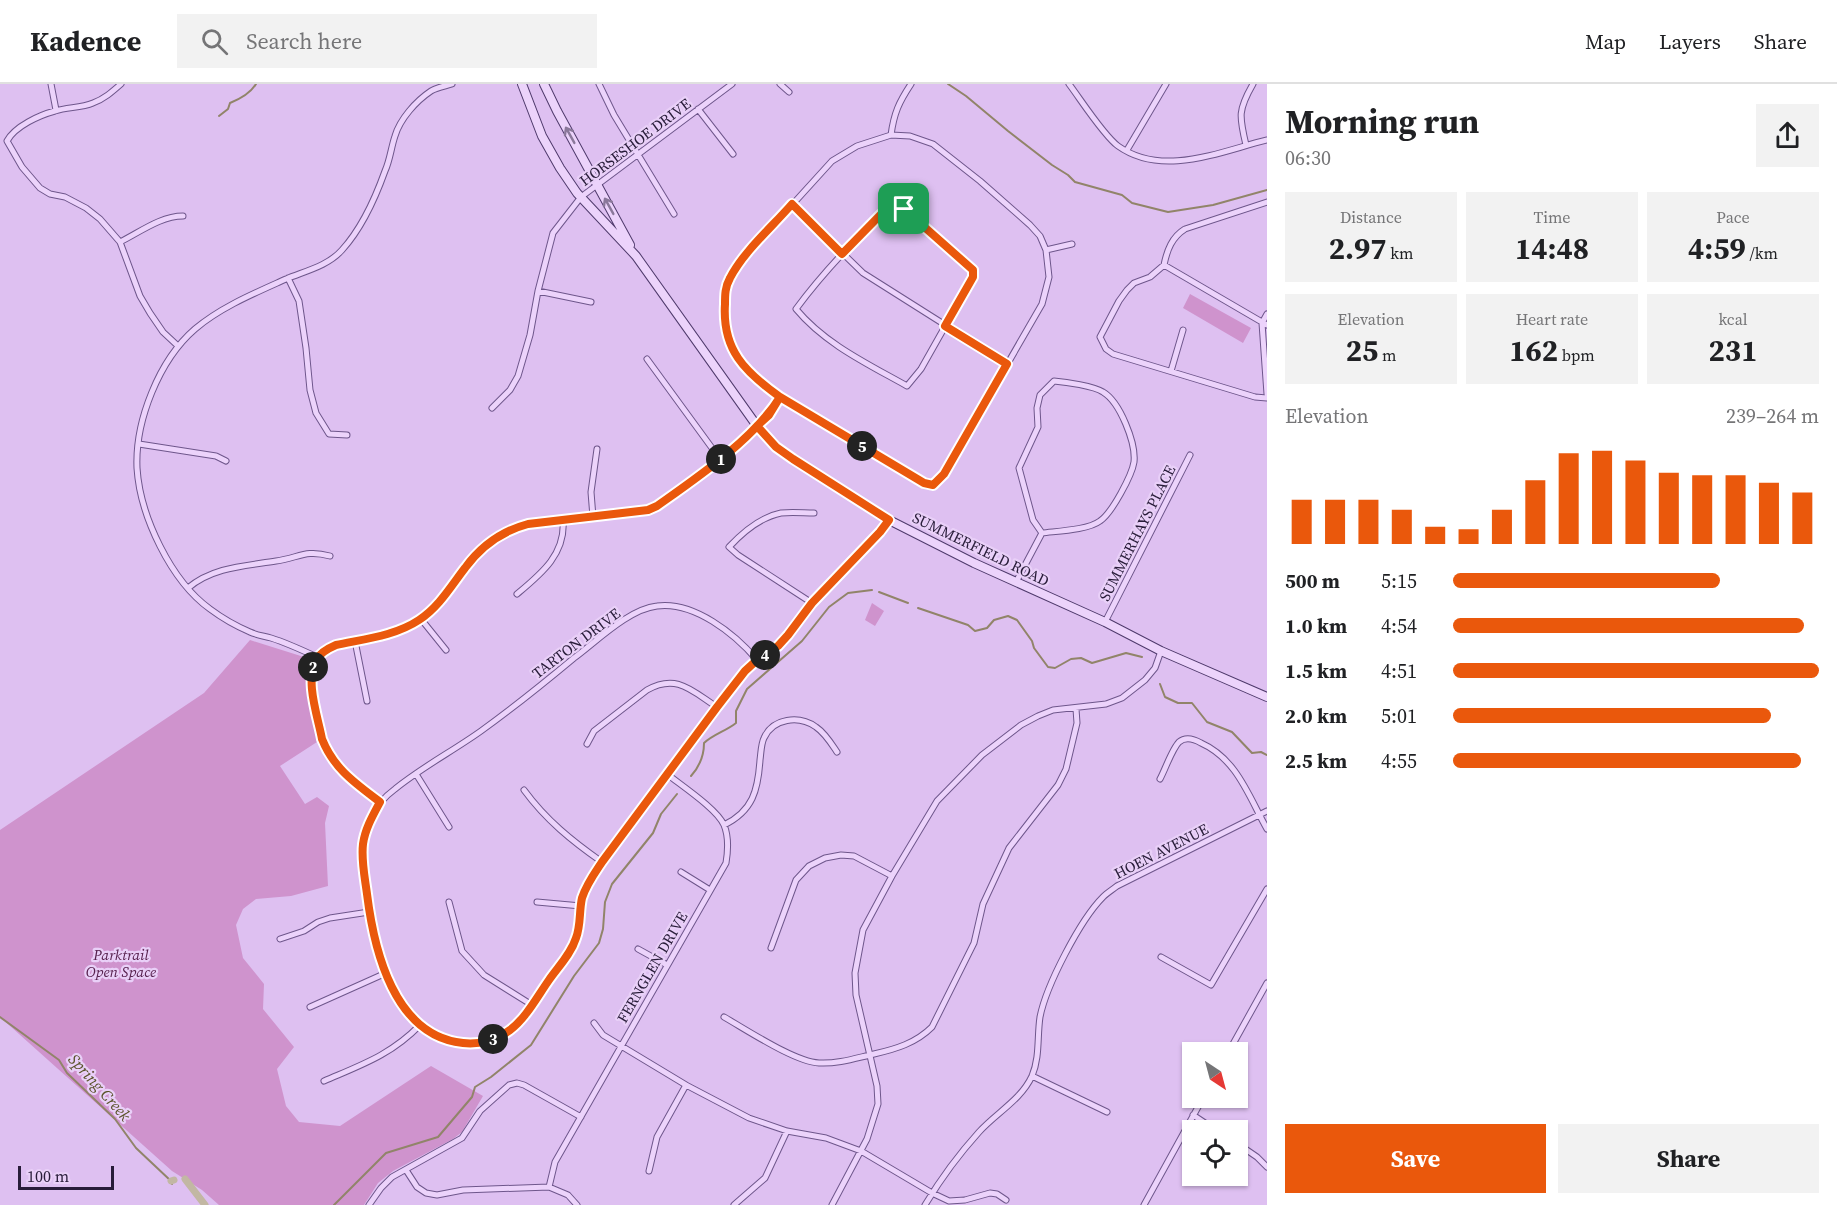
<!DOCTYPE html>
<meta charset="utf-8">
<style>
:root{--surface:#fff;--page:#f2f2f2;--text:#202124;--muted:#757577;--line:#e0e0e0;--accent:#ea580c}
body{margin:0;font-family:"Source Serif 4",serif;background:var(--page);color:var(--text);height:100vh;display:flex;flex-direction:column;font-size:22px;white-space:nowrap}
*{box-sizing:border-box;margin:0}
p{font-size:20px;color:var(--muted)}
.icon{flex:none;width:33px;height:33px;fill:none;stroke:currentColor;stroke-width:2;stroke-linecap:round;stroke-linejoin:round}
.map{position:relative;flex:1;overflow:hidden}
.details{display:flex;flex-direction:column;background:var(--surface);width:570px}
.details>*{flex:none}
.needle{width:39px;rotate:144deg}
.fabs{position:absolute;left:1182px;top:958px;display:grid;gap:12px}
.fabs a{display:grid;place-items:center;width:66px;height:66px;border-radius:0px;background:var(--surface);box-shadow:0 2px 4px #0004;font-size:30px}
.scale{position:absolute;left:18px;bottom:15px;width:96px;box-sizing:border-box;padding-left:6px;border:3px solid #281c39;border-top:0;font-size:16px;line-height:21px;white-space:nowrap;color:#281c39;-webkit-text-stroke:4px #e9d0f8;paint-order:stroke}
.pin{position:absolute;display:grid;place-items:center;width:51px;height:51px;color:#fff;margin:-26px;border-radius:12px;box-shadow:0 3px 9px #0006}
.km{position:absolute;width:30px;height:30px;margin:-15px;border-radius:50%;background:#222;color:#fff;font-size:16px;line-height:30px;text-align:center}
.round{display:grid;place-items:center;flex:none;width:63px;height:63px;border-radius:0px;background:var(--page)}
.summary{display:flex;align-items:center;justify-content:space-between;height:102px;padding:0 18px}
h1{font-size:33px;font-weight:700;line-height:45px}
.stats{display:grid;grid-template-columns:repeat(3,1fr);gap:9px;height:102px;padding:6px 18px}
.stats div{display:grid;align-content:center;border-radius:0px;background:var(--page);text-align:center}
.stats b{font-size:30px;font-weight:700}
.stats small{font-size:16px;font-weight:400}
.stats p{font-size:16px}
.chart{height:168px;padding:12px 18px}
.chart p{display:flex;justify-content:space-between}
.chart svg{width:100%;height:108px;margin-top:6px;stroke:var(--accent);stroke-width:6}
.action{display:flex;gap:12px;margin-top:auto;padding:12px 18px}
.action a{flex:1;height:69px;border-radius:0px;background:var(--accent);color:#fff;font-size:24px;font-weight:700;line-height:69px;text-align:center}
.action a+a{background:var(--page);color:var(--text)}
ul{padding:0 18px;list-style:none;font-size:20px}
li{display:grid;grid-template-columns:96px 72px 1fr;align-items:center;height:45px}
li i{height:15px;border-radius:8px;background:var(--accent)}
header{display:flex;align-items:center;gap:36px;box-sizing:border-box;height:84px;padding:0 30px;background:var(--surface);border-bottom:2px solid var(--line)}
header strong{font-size:28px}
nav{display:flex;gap:33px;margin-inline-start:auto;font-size:21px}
.search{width:420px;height:54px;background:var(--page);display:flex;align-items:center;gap:15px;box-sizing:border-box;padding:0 21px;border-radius:0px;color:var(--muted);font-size:22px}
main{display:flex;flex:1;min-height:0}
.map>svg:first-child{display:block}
.green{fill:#cf93cd}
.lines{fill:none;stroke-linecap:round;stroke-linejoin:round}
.stream{stroke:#918469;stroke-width:2}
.canal{stroke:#c2b7a3;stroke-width:7}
.street-casing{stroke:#6e568b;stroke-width:7}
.secondary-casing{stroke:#4f3a6c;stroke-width:10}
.street{stroke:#ecd3fb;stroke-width:5}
.secondary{stroke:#ecd3fb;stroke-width:8}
.oneway{stroke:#8a789a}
.route-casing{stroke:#fff;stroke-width:12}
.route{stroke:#ea580c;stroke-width:8}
.labels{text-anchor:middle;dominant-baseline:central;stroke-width:4.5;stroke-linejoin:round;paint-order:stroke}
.street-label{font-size:15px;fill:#281c39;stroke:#e9d0f8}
.park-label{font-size:15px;font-style:italic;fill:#57214e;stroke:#e9d0f8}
.water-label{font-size:16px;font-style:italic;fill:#5a532a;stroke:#e9d0f8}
</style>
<header>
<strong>Kadence</strong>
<div class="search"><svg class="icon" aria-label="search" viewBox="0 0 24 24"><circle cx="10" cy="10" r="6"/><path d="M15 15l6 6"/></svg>Search here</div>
<nav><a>Map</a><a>Layers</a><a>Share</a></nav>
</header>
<main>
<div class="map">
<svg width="1267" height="1121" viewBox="0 0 1267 1121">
<rect width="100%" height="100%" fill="#dec0f1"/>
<path class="green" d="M 1190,210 L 1251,244 L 1243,259 L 1183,224 Z
M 872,519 L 884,527 L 875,542 L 865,536 Z
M 250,556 L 304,573 L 310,578 L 309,600 L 307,603 L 317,658 L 280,682 L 305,720 L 317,713 L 329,722 L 325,739 L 328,802 L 291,812 L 256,815 L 243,825 L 236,841 L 243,874 L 264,900 L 263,925 L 294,963 L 277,985 L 286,1022 L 299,1038 L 340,1042 L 431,982 L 483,1012 L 462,1048 L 453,1055 L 393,1087 L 378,1099 L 364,1121 L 219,1121 L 202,1106 L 172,1087 L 0,933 L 0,746 L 204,609 Z"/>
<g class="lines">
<path class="stream" d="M 948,0 L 966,12 L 1008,47 L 1052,81 L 1068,91 L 1075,98 L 1122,111 L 1132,119 L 1168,128 L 1213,121 L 1267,106
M 219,32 L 228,25 L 230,19 C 240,15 250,10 256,0
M 879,508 L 908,519
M 918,524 L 968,541 L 975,547 L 987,544 L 994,536 L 1008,532 L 1017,536 L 1032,557 L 1034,564 L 1048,583 L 1055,584 L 1071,575 L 1081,574 L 1092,579 L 1126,569 L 1142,573
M 1160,600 L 1165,613 L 1178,619 L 1192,619 L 1207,638 L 1232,648 L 1252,669 L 1261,668 L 1267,671
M 691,692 C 700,682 704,672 704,659 C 714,650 726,647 736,639 L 736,627 L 747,605 L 802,557 L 829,523 L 848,509 L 872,506
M 0,933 L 59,976 L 67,989 L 115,1035 L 136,1064 L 171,1097 L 172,1100
M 334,1121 L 386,1069 L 438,1053 L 472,1013 L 475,1003 L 491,993 L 531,961 L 574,892 L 599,859 L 603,845 L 605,818 L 612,800 L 653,749 L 661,730 L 677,710"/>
<path class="canal" d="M 185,1095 L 205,1121
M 171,1097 L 174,1096"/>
<g class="street-casing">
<path id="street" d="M 51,0 L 56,26
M 121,0 C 112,8 104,15 93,19 C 81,24 68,23 55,27 C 40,31 15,42 7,57 L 22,83 L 40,104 L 50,110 L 65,113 L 86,124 L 100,135 L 120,158 L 140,212 L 150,229 L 163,248 L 178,262
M 599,0 L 614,31 L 674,130
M 780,0 L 789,8
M 1069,0 C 1081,16 1104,52 1118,62 C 1163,94 1221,67 1267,56
M 698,25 L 733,70
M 891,51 L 910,52 L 933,60 L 980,97 L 1030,141 L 1040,152 L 1046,166 L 1049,193 L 1042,220 L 944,390 L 933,401 L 924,399 L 780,313 C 765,303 749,292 738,276 C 726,259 719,220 727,200 C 730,191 736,184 742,176 L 832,77 L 857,62 Z
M 891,51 C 894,29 899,18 911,0
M 1246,61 C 1239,32 1238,26 1253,0
M 1127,66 L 1166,0
M 1267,118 L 1185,145 C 1172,153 1167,166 1164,181 L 1267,241
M 893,119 L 904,125 L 973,186 L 973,193 L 921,285 L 907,302 C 868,280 825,260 796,225 C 824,187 858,152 893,119 Z
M 792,120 L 863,189 L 1007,280
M 120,158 C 140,148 161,132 183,132
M 1046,166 L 1072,160
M 1164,181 L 1150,193 L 1134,199 L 1127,206 L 1119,217 L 1100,253 L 1106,265 L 1113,270 L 1255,313 L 1267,314
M 288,194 L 299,217 L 306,264 L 310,306 L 316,329 L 329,350 L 347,351
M 538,207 L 591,218
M 1267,230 L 1262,239 L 1267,310
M 647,275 L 720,375
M 1171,287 L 1183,246
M 1054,297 C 1066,298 1094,302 1103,308 C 1120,318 1136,359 1134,378 C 1132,391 1112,429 1100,437 C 1088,446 1058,447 1042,449 L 1033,436 L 1019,384 L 1038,343 L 1037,324 L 1040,311 Z
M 492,324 L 510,306 L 518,292 L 530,251 L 538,207 L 553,149 L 581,113 L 732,0
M 139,360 L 216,372 L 226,377
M 593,433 L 591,408 L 597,365
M 1016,498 L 1042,449
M 188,504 C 213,483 245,482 276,477 C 299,474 305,465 330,472
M 517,510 C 541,490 566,470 563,436
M 812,519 L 738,471 L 729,463 C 742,449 761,433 781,429 C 792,428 804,429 814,429
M 421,535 L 446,566
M 1105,538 L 1190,371
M 355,557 L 367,617
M 317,573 C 302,566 287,559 271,554 C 264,552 256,551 250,548 C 236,542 222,534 210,525 C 171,497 140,432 137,384 C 135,337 159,276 195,245 C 221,223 255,209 286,195 C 305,187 328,182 342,166 C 362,144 375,115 385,87 C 390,76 391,64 395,52 C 400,35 416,17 431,7 C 437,3 446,2 452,0
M 757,576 C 735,550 694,517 657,522 C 629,525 597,557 574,574 C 544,599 513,624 481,647 C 453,667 422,683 395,705 C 384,713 375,724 370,736 C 360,762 364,785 367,812 C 374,868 395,952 464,959 C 484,962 502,953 517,940 L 571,865 L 579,846 L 583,813 L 587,801 L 602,778 L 717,623 L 745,587 L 757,576 L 778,562 L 788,551 L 812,519 L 880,448 L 889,436
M 587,660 L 594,647 L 647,606 C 677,589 692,607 717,623
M 416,690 L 449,743
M 1160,695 C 1165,686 1172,665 1179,658 C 1186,652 1194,655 1201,659 C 1237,675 1249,713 1267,745
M 524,706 C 546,736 572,757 602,778
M 380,718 L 341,687 L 328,669 L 322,655 L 311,598 L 313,584 L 317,573 L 328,565 L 336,561 L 395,548 L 421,535 L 436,521 L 480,466 L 509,445 L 528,440 L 627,429 L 648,426 L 657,422 C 698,393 754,356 780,313
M 724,741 C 753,727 758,706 760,676 C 761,669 761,660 764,654 C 773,634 799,631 816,643 C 825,649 831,659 837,668
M 681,788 L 710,806
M 449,818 L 462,867 L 484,891 L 532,921
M 537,818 L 581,822
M 280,855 L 304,847 L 318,838 L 330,834 L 369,828
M 771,864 L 796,796 L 809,782 L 825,774 L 841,771 L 854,772 L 892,792
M 638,865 L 667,881
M 1161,873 L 1211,901 L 1267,805
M 310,923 L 386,889
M 724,933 C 747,946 795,978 819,979 C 838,980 856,974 874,970 C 896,965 916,959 932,943 L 974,859 L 983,820 L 1009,764 L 1058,701 L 1066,685 L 1077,639 L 1076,625
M 594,939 L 603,951 L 686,1001 L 749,1034 L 787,1047 L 826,1054 L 861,1067 L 932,1109 L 949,1117 L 965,1116 L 990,1109 L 997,1110 L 1006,1116
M 1228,969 L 1267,899
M 1032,992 L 1107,1028
M 324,997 C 361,981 391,971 420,941
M 1193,1031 L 1217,1047
M 1238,1060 L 1257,1073 L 1267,1083
M 406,1086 L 417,1103 L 426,1109 L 437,1111 L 463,1106 L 549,1103 L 568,1111 L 577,1121
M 649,1087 L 657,1053 L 686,1001
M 549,1103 L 555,1078 L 726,779 C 728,767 729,753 724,741 C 717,725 682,702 667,690
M 369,1121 L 381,1104 L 392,1093 L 462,1054 L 480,1027 L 509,1001 L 517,999 L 524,1001 L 581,1033
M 734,1121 L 765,1094 L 787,1047
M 832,1121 L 867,1055 L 878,1020 L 877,1002 L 856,911 L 855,889 L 863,846 L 892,792 L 937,717 L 982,671 L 1021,641 L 1038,632 L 1053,626 L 1106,620 L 1122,614 L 1145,596 L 1155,584 L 1161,567
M 925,1121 C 940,1096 960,1069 979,1048 C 996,1029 1021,1016 1032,992 C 1040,973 1037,953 1040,933 C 1046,902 1080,836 1103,813 C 1107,809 1112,806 1117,802 L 1267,727
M 1144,1121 L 1203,1014"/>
</g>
<g class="secondary-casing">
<path id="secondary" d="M 522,0 L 542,52 L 560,84 L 577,109 L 636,172 L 757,342 L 776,363 L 793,375 L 889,436 L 974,479 L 1105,538 L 1161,567 L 1267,613
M 544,0 L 557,27 L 630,161"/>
</g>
<use href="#street" class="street"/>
<use href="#secondary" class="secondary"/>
</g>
<defs><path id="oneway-shaft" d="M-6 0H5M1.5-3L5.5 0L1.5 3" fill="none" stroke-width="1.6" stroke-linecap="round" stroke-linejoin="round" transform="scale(1.5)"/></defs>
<g class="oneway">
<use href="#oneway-shaft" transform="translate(570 51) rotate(-119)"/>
<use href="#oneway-shaft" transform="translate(609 122) rotate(-119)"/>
</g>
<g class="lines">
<g class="route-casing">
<path id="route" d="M 904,125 L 892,119 L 842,170 L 792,120 C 772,143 744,167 730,194 C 725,203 725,211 725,220 C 722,266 745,288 780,313 C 754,355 698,393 657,422 L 648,426 L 528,440 C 502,447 481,462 465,484 C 451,502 439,523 419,536 C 395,552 364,555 336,561 C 329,564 321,568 317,575 C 304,595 318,633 322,655 C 334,685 355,699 380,718 C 373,731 365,745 363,760 C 361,777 365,794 367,810 C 374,866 394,952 463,959 C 479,961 497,956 510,946 C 526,934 537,913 549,896 C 558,883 571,870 576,854 C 581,841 579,827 582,814 C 586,801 594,790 602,778 L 717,623 L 745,587 L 757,576 L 778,562 L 788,551 L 812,519 L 880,448 L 889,436 L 793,375 L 776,363 L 757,342 L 769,331 L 780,313 L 924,399 L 933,401 L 944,390 L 1007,280 L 945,242 L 973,193 L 973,186 L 904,125"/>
</g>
<use href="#route" class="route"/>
</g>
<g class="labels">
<g class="street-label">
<text transform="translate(635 58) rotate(-37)">HORSESHOE DRIVE</text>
<text transform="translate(1137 449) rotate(-63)">SUMMERHAYS PLACE</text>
<text transform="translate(981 465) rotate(26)">SUMMERFIELD ROAD</text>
<text transform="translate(576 559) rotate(-37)">TARTON DRIVE</text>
<text transform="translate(1161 767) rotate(-27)">HOEN AVENUE</text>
<text transform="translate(652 883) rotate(-60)">FERNGLEN DRIVE</text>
</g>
<g class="park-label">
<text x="121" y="870">Parktrail<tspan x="121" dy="17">Open Space</tspan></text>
</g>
<g class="water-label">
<text transform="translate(100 1003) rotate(48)">Spring Creek</text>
</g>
</g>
</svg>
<div class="fabs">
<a><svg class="needle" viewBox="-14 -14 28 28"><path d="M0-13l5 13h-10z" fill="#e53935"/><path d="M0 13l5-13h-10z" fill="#757577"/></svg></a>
<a><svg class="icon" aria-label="locate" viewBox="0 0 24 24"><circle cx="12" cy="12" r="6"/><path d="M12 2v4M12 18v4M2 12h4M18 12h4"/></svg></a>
</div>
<div class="scale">100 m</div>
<div class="pin" style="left:904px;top:125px;background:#1e9e55"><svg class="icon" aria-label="arrive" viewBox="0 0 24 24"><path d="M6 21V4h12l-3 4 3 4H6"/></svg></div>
<b class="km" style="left:721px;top:375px">1</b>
<b class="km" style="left:313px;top:583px">2</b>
<b class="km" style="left:493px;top:955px">3</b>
<b class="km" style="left:765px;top:571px">4</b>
<b class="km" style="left:862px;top:362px">5</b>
</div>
<section class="details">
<div class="summary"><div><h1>Morning run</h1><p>06:30</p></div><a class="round"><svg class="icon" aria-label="share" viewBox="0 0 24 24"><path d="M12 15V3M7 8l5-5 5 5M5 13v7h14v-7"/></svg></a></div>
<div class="stats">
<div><p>Distance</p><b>2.97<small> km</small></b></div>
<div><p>Time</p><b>14:48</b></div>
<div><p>Pace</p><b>4:59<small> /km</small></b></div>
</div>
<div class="stats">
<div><p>Elevation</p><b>25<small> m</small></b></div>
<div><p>Heart rate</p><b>162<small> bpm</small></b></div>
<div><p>kcal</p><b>231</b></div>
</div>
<div class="chart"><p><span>Elevation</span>239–264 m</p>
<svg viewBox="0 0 160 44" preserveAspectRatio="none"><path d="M5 44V26M15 44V26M25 44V26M35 44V30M45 44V37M55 44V38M65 44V30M75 44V18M85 44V7M95 44V6M105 44V10M115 44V15M125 44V16M135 44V16M145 44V19M155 44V23"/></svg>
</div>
<ul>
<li><b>500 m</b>5:15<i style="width:73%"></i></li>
<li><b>1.0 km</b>4:54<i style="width:96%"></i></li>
<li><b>1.5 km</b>4:51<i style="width:100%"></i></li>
<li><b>2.0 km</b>5:01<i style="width:87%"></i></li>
<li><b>2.5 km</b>4:55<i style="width:95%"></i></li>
</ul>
<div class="action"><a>Save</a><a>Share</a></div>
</section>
</main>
